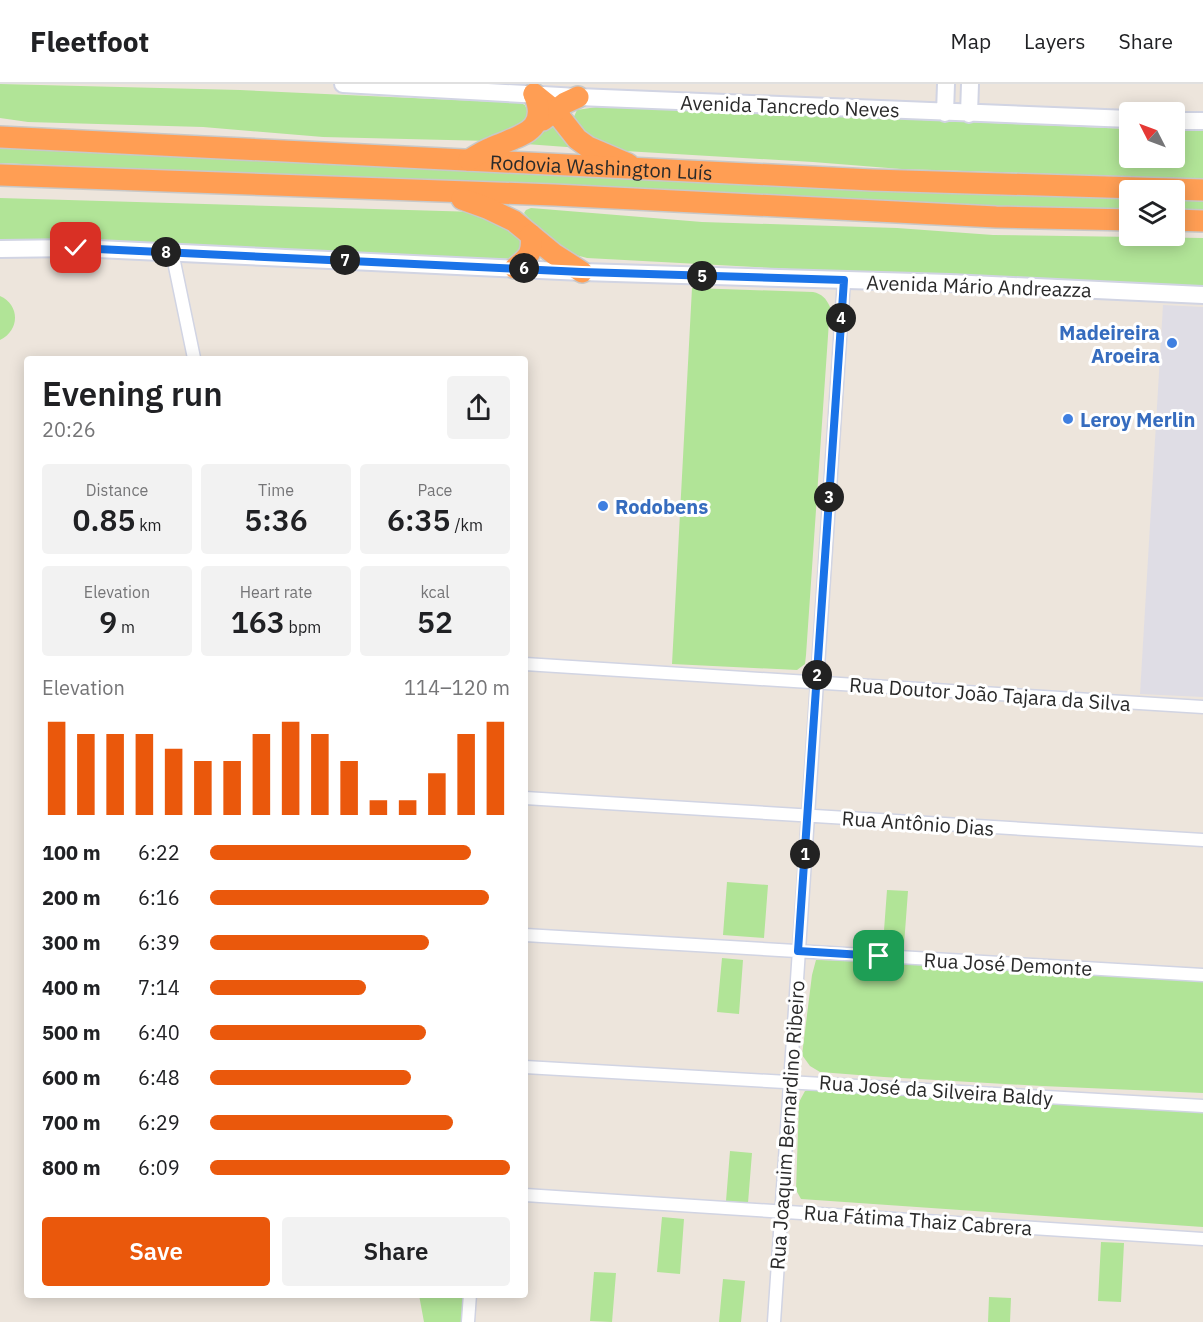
<!DOCTYPE html>
<meta charset="utf-8">
<style>
:root{--surface:#fff;--page:#f2f2f2;--text:#202124;--muted:#757577;--line:#e0e0e0;--accent:#ea580c}
body{margin:0;font-family:"IBM Plex Sans",sans-serif;background:var(--page);color:var(--text);height:100vh;display:flex;flex-direction:column;font-size:22px;white-space:nowrap}
*{box-sizing:border-box;margin:0}
p{font-size:20px;color:var(--muted)}
.icon{flex:none;width:33px;height:33px;fill:none;stroke:currentColor;stroke-width:2;stroke-linecap:round;stroke-linejoin:round}
.map{position:relative;flex:1;overflow:hidden}
.drawer{position:absolute;left:24px;top:272px;width:504px;height:942px;display:flex;flex-direction:column;background:var(--surface);border-radius:6px;box-shadow:0 3px 15px #0003}
.drawer>*{flex:none}
.needle{width:39px;rotate:312deg}
.controls{position:absolute;left:1119px;top:18px;display:grid;gap:12px}
.controls a{display:grid;place-items:center;width:66px;height:66px;border-radius:6px;background:var(--surface);box-shadow:0 3px 15px #0003;font-size:30px}
.pin{position:absolute;display:grid;place-items:center;width:51px;height:51px;color:#fff;margin:-26px;border-radius:12px;box-shadow:0 3px 9px #0006}
.km{position:absolute;width:30px;height:30px;margin:-15px;border-radius:50%;background:#222;color:#fff;font-size:16px;line-height:30px;text-align:center}
.round{display:grid;place-items:center;flex:none;width:63px;height:63px;border-radius:6px;background:var(--page)}
.summary{display:flex;align-items:center;justify-content:space-between;height:102px;padding:0 18px}
h1{font-size:33px;font-weight:600;line-height:45px}
.metrics{display:grid;grid-template-columns:repeat(3,1fr);gap:9px;height:102px;padding:6px 18px}
.metrics div{display:grid;align-content:center;border-radius:6px;background:var(--page);text-align:center}
.metrics b{font-size:30px;font-weight:600}
.metrics small{font-size:16px;font-weight:400}
.metrics p{font-size:16px}
.chart{height:168px;padding:12px 18px}
.chart p{display:flex;justify-content:space-between}
.chart svg{width:100%;height:108px;margin-top:6px;stroke:var(--accent);stroke-width:6}
.button{display:flex;gap:12px;margin-top:auto;padding:12px 18px}
.button a{flex:1;height:69px;border-radius:6px;background:var(--accent);color:#fff;font-size:24px;font-weight:600;line-height:69px;text-align:center}
.button a+a{background:var(--page);color:var(--text)}
ul{padding:0 18px;list-style:none;font-size:20px}
li{display:grid;grid-template-columns:96px 72px 1fr;align-items:center;height:45px}
li i{height:15px;border-radius:8px;background:var(--accent)}
header{display:flex;align-items:center;gap:36px;box-sizing:border-box;height:84px;padding:0 30px;background:var(--surface);border-bottom:2px solid var(--line)}
header strong{font-size:28px}
nav{display:flex;gap:33px;margin-inline-start:auto;font-size:21px}
.map>svg:first-child{display:block}
.industrial{fill:#dfdde5}
.green{fill:#b1e497}
.lines{fill:none;stroke-linecap:round;stroke-linejoin:round}
.street-casing{stroke:#d1d4e3;stroke-width:15}
.secondary-casing{stroke:#d1d4e3;stroke-width:20}
.highway-casing{stroke:#c8c8c8;stroke-width:24}
.street{stroke:#fff;stroke-width:12}
.secondary{stroke:#fff;stroke-width:16}
.highway{stroke:#ff9e54;stroke-width:21}
.route-casing{stroke:#fff;stroke-width:12}
.route{stroke:#1a73e8;stroke-width:8}
.shop-dot{fill:#3f7fe0;stroke:#fff;stroke-width:2}
.labels{text-anchor:middle;dominant-baseline:central;stroke-width:6;stroke-linejoin:round;paint-order:stroke}
.street-label{font-size:20px;fill:#2a2a2a;stroke:#fff}
.shop-label{font-size:20px;font-weight:bold;fill:#366cbe;stroke:#fff;text-anchor:start}
</style>
<header>
<strong>Fleetfoot</strong>
<nav><a>Map</a><a>Layers</a><a>Share</a></nav>
</header>
<div class="map">
<svg width="1203" height="1238" viewBox="0 0 1203 1238">
<rect width="100%" height="100%" fill="#ede5dc"/>
<path class="industrial" d="M 1163,221 L 1203,223 L 1203,613 L 1140,610 Z"/>
<path class="green" d="M 0,0 L 240,6 L 521,19 L 525,21 L 529,32 L 528,37 L 490,57 L 323,53 L 203,43 L 28,38 L 0,34 Z
M 603,22 L 1129,45 L 1130,74 L 1174,74 L 1175,46 L 1203,47 L 1203,95 L 901,85 L 813,78 L 608,66 L 598,64 L 573,35 L 577,26 Z
M 553,38 L 580,64 L 526,60 L 538,53 Z
M 0,63 L 1129,111 L 1130,128 L 991,124 L 0,79 Z
M 1175,113 L 1203,113 L 1203,130 L 1175,129 Z
M 0,114 L 477,128 L 503,135 L 525,156 L 518,172 L 509,175 L 339,170 L 49,155 L 0,158 Z
M 531,124 L 702,138 L 897,144 L 993,151 L 1203,154 L 1203,204 L 956,194 L 587,174 L 568,169 L 540,146 L 524,129 L 526,126 Z
M 692,204 L 813,208 C 822,210 826,214 830,223 L 806,571 L 805,580 L 797,586 L 672,580 Z
M 0,212 C 20,221 20,246 0,256 Z
M 727,798 L 768,801 L 764,854 L 723,851 Z
M 887,806 L 908,807 L 904,861 L 883,860 Z
M 722,874 L 743,876 L 739,930 L 717,928 Z
M 816,876 L 915,878 L 1203,896 L 1203,1009 L 1042,1002 L 884,993 L 820,988 L 810,982 L 802,971 L 812,891 Z
M 820,1003 L 1025,1018 L 1203,1027 L 1203,1143 L 801,1115 L 796,1106 L 799,1018 L 805,1007 Z
M 730,1067 L 752,1069 L 748,1119 L 726,1117 Z
M 662,1133 L 684,1135 L 680,1190 L 657,1188 Z
M 1101,1158 L 1124,1159 L 1121,1218 L 1098,1217 Z
M 594,1188 L 616,1189 L 612,1238 L 590,1237 Z
M 723,1195 L 745,1197 L 741,1238 L 719,1238 Z
M 419,1211 L 465,1211 L 464,1238 L 424,1238 Z
M 989,1213 L 1011,1214 L 1010,1238 L 988,1238 Z"/>
<g class="lines">
<g class="street-casing">
<path id="street" d="M 172,168 L 194,274
M 525,580 L 1203,623
M 525,714 L 1203,756
M 525,851 L 1203,891
M 525,983 L 1203,1022
M 525,1111 L 1203,1155
M 468,1238 L 470,1210
M 774,1238 L 844,196"/>
</g>
<g class="secondary-casing">
<path id="secondary" d="M 343,0 L 578,13 L 1130,35
M 945,29 L 946,0
M 969,30 L 970,0
M 1174,37 L 1203,37
M 0,165 L 76,164 L 582,188 L 950,199 L 1203,211"/>
</g>
<g class="highway-casing">
<g id="highway">
<path d="M 534,10 L 555,27 L 577,55 L 588,63 L 628,80"/>
<path d="M 543,36 L 565,19 L 578,13"/>
<path id="s1" d="M 0,53 L 872,96 L 1203,106"/>
<path d="M 469,76 C 476,72 483,67 491,64 C 516,52 551,49 534,10"/>
<path d="M 0,91 L 554,111 L 996,133 L 1130,136"/>
<path d="M 462,115 L 487,124 L 514,137 L 554,170 L 582,188"/>
<path d="M 1174,136 L 1203,137"/>
<path d="M 515,184 C 529,173 533,169 531,151"/>
</g>
</g>
<use href="#street" class="street"/>
<use href="#secondary" class="secondary"/>
<use href="#highway" class="highway"/>
</g>
<g class="lines">
<g class="route-casing">
<path id="route" d="M 76,164 L 582,188 L 844,196 L 798,867 L 879,872"/>
</g>
<use href="#route" class="route"/>
</g>
<g class="shop-dot">
<circle cx="1172" cy="259" r="6"/>
<circle cx="1068" cy="335" r="6"/>
<circle cx="603" cy="422" r="6"/>
</g>
<g class="labels">
<g class="street-label">
<text transform="translate(790 22) rotate(2)">Avenida Tancredo Neves</text>
<text stroke="none"><textPath href="#s1" startOffset="602">Rodovia Washington Luís</textPath></text>
<text transform="translate(979 202) rotate(2)">Avenida Mário Andreazza</text>
<text transform="translate(990 610) rotate(4)">Rua Doutor João Tajara da Silva</text>
<text transform="translate(918 739) rotate(4)">Rua Antônio Dias</text>
<text transform="translate(1008 880) rotate(3)">Rua José Demonte</text>
<text transform="translate(936 1006) rotate(4)">Rua José da Silveira Baldy</text>
<text transform="translate(787 1041) rotate(-86)">Rua Joaquim Bernardino Ribeiro</text>
<text transform="translate(918 1136) rotate(4)">Rua Fátima Thaiz Cabrera</text>
</g>
<g class="shop-label">
<text x="1160" y="248" text-anchor="end">Madeireira<tspan x="1160" dy="23">Aroeira</tspan></text>
<text x="1080" y="335">Leroy Merlin</text>
<text x="615" y="422">Rodobens</text>
</g>
</g>
</svg>
<div class="controls">
<a><svg class="needle" viewBox="-14 -14 28 28"><path d="M0-13l5 13h-10z" fill="#e53935"/><path d="M0 13l5-13h-10z" fill="#757577"/></svg></a>
<a><svg class="icon" aria-label="layers" viewBox="0 0 24 24"><path d="M12 4l9 5-9 5-9-5zM3 14l9 5 9-5"/></svg></a>
</div>
<div class="pin" style="left:879px;top:872px;background:#1e9e55"><svg class="icon" aria-label="arrive" viewBox="0 0 24 24"><path d="M6 21V4h12l-3 4 3 4H6"/></svg></div>
<div class="pin" style="left:76px;top:164px;background:#d93025"><svg class="icon" aria-label="check" viewBox="0 0 24 24"><path d="M5 12l5 5 9-10"/></svg></div>
<b class="km" style="left:805px;top:770px">1</b>
<b class="km" style="left:817px;top:591px">2</b>
<b class="km" style="left:829px;top:413px">3</b>
<b class="km" style="left:841px;top:234px">4</b>
<b class="km" style="left:702px;top:192px">5</b>
<b class="km" style="left:524px;top:184px">6</b>
<b class="km" style="left:345px;top:176px">7</b>
<b class="km" style="left:166px;top:168px">8</b>
<section class="drawer">
<div class="summary"><div><h1>Evening run</h1><p>20:26</p></div><a class="round"><svg class="icon" aria-label="share" viewBox="0 0 24 24"><path d="M12 15V3M7 8l5-5 5 5M5 13v7h14v-7"/></svg></a></div>
<div class="metrics">
<div><p>Distance</p><b>0.85<small> km</small></b></div>
<div><p>Time</p><b>5:36</b></div>
<div><p>Pace</p><b>6:35<small> /km</small></b></div>
</div>
<div class="metrics">
<div><p>Elevation</p><b>9<small> m</small></b></div>
<div><p>Heart rate</p><b>163<small> bpm</small></b></div>
<div><p>kcal</p><b>52</b></div>
</div>
<div class="chart"><p><span>Elevation</span>114–120 m</p>
<svg viewBox="0 0 160 44" preserveAspectRatio="none"><path d="M5 44V6M15 44V11M25 44V11M35 44V11M45 44V17M55 44V22M65 44V22M75 44V11M85 44V6M95 44V11M105 44V22M115 44V38M125 44V38M135 44V27M145 44V11M155 44V6"/></svg>
</div>
<ul>
<li><b>100 m</b>6:22<i style="width:87%"></i></li>
<li><b>200 m</b>6:16<i style="width:93%"></i></li>
<li><b>300 m</b>6:39<i style="width:73%"></i></li>
<li><b>400 m</b>7:14<i style="width:52%"></i></li>
<li><b>500 m</b>6:40<i style="width:72%"></i></li>
<li><b>600 m</b>6:48<i style="width:67%"></i></li>
<li><b>700 m</b>6:29<i style="width:81%"></i></li>
<li><b>800 m</b>6:09<i style="width:100%"></i></li>
</ul>
<div class="button"><a>Save</a><a>Share</a></div>
</section>
</div>
